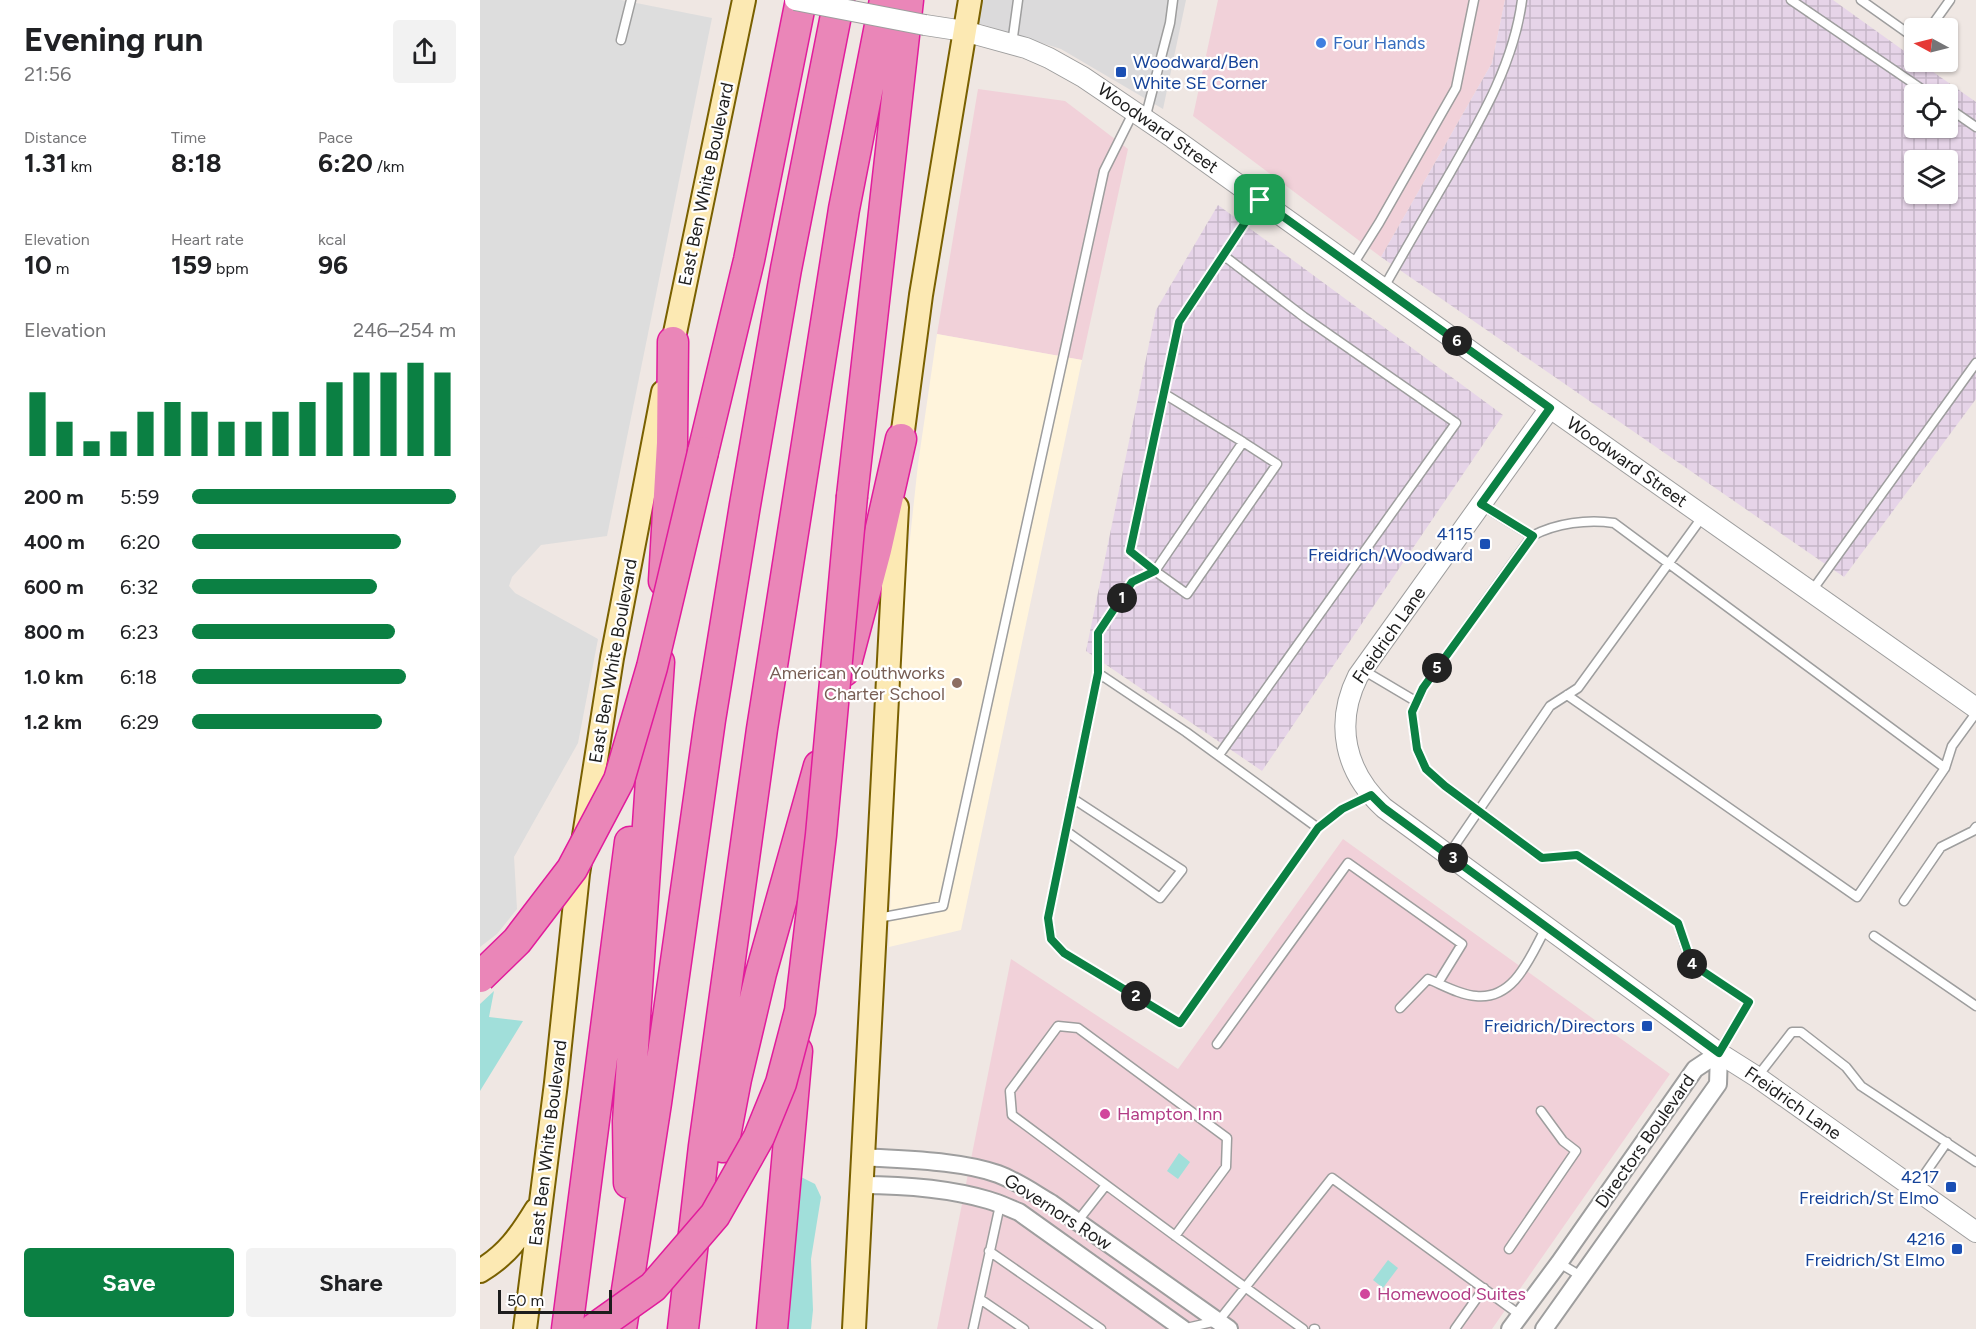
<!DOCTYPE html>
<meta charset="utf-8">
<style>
:root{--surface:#fff;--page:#f2f2f2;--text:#202124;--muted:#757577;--accent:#0b8043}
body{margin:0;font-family:Figtree,sans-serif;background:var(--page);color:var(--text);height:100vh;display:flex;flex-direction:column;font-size:22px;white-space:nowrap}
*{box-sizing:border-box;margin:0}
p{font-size:20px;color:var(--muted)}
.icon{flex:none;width:33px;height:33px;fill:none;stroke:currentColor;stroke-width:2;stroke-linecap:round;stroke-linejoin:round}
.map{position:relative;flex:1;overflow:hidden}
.side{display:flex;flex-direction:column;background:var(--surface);width:480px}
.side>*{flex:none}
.needle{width:39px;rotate:277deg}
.controls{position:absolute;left:1424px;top:18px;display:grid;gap:12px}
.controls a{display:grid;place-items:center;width:54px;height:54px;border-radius:6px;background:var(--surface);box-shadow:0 2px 4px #0004;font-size:30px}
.scale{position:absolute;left:18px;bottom:15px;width:114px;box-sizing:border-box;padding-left:6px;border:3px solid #1d1d1d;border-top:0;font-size:16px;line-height:21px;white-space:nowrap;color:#1d1d1d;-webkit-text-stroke:4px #fff;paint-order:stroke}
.pin{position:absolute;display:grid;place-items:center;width:51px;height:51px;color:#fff;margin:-26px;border-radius:12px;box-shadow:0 3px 9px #0006}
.km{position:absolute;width:30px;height:30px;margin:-15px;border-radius:50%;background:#222;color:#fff;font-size:16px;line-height:30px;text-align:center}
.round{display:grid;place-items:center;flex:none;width:63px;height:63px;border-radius:6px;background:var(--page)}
.overview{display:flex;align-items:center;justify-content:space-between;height:102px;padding:0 24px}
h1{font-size:33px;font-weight:700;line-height:45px}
.stats{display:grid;grid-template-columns:repeat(3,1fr);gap:9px;height:102px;padding:6px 24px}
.stats div{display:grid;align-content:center}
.stats b{font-size:26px;font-weight:700}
.stats small{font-size:16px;font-weight:400}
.stats p{font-size:16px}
.chart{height:168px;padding:12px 24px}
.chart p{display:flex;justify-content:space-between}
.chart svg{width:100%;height:108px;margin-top:6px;stroke:var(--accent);stroke-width:6}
.primary-button{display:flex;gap:12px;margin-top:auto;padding:12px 24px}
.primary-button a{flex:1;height:69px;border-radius:6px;background:var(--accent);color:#fff;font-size:24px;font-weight:700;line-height:69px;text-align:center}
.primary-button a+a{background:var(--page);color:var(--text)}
ul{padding:0 24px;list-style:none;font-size:20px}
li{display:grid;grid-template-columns:96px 72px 1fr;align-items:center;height:45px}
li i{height:15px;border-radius:8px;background:var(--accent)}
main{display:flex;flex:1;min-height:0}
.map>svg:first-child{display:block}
.residential{fill:#dbdadb}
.commercial{fill:#f1d1d9}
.industrial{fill:url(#industrial-grid);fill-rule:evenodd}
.education{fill:#fff4dc}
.parking{fill:#ddd}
.water{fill:#a1dfda}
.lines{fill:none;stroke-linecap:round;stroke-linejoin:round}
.service-casing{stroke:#9e9e9e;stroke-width:11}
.minor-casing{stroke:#9e9e9e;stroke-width:20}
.tertiary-casing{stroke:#9e9e9e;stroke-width:22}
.secondary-casing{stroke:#796000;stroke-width:26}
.motorway-casing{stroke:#e11c9c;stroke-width:33}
.service{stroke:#fff;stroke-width:8}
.minor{stroke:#fff;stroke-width:16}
.tertiary{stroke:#fff;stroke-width:20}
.secondary{stroke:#fce9b3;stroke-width:22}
.motorway{stroke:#ea86b8;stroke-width:30}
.tertiary-bridge-casing{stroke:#9e9e9e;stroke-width:22;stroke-linecap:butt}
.motorway-bridge-casing{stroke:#e11c9c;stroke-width:33;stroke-linecap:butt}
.tertiary-bridge{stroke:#fff;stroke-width:20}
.motorway-bridge{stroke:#ea86b8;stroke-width:30}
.route-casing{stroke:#fff;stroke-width:12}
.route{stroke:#0b8043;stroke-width:8}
.shop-dot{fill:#3f7fe0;stroke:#fff;stroke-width:2}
.transit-dot{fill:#1a4fb4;stroke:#fff;stroke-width:2}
.education-dot{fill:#8d6e63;stroke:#fff;stroke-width:2}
.hotel-dot{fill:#d1479c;stroke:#fff;stroke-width:2}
.labels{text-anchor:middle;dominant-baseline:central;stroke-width:4.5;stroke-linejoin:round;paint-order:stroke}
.shop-label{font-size:18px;fill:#366cbe;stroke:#fff;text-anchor:start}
.transit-label{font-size:18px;fill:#164399;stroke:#fff;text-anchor:end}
.street-label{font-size:18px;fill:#1d1d1d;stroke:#fff}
.education-label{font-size:18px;fill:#785e54;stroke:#fff;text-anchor:end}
.hotel-label{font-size:18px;fill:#b23c85;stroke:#fff;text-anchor:start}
</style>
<main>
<section class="side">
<div class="overview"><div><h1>Evening run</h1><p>21:56</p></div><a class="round"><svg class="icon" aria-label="share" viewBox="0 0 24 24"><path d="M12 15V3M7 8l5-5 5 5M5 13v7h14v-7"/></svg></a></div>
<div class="stats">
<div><p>Distance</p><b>1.31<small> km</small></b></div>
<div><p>Time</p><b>8:18</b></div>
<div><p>Pace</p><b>6:20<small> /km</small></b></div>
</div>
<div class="stats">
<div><p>Elevation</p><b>10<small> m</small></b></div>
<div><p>Heart rate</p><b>159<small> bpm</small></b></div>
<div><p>kcal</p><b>96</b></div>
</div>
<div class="chart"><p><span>Elevation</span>246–254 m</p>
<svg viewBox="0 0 160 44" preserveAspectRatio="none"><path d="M5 44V18M15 44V30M25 44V38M35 44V34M45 44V26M55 44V22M65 44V26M75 44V30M85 44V30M95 44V26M105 44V22M115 44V14M125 44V10M135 44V10M145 44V6M155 44V10"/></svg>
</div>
<ul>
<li><b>200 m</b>5:59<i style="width:100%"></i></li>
<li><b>400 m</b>6:20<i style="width:79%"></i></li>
<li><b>600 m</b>6:32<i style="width:70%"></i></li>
<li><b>800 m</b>6:23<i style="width:77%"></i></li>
<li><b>1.0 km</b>6:18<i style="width:81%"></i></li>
<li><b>1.2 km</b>6:29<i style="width:72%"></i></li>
</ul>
<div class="primary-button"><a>Save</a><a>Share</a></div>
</section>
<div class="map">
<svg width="1496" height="1329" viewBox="0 0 1496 1329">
<defs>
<pattern id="industrial-grid" width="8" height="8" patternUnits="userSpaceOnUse" patternTransform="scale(1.5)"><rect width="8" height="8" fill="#e6d4e8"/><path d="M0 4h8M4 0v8" fill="none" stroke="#c5b6c7"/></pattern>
</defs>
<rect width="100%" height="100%" fill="#efe7e3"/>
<path class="residential" d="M 501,0 L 706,0 L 683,109 L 581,49 L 497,23 Z"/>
<path class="commercial" d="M 738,0 L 1025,0 L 1012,63 L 901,257 L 713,116 Z
M 498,89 L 585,101 L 648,149 L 602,360 L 457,334 Z
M 863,839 L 1190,1074 L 1012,1329 L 457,1329 L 531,959 L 698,1069 Z"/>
<path class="industrial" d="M 1025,0 L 1353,0 L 1434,58 L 1434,62 L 1439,62 L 1496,102 L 1496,399 L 1364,577 L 901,257 L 1012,63 ZM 1434,94 L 1467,94 L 1467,128 L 1434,128 ZM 1434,160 L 1467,160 L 1467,194 L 1434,194 Z
M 738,205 L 1023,415 L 782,771 L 606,651 L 676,310 Z"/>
<path class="education" d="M 457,334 L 602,360 L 481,930 L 409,947 L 414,781 L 425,585 L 438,464 Z"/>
<path class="parking" d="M 0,0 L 141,0 L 232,18 L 127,536 L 61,545 L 32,577 L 29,586 L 35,593 L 118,639 L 98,743 L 34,857 L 37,909 L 17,934 L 0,947 Z"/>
<path class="water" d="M 14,991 L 9,1017 L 43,1021 L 0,1091 L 0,1004 Z
M 699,1153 L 710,1162 L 698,1179 L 687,1171 Z
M 319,1176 L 335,1184 L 341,1197 L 331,1259 L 333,1310 L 331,1329 L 281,1329 Z
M 908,1260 L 918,1268 L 903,1288 L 893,1280 Z"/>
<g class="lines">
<g class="service-casing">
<path id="service" d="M 1311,0 L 1449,94
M 1381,0 L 1429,34 L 1434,35
M 1450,28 L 1470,0
M 141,40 L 151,0
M 532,44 L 538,0
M 1467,107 L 1496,127
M 665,119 L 690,23 L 693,0
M 872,266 L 899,223 L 976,88 L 994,0
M 903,289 C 925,250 948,211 970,173 C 1001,119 1034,63 1042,0
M 683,393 L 763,442 L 675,571 L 650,551 L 699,322 L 779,201
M 1002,505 L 1052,536
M 1331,592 L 1496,363
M 883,670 L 937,702
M 618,673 L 618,633 L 652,582 L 675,571 L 707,594 L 797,464 L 763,442
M 1087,695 L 1377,897 L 1465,768 L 1134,523 C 1108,519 1076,523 1052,536 L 943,688 L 932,712 L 937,749 L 946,769 L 965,786 L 1062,858 L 1097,855 L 1198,923 L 1211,964 L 1269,1002 L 1239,1052
M 739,755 L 976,423 L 824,317 L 743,255
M 1465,768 L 1472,746 L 1496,713
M 838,828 L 706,732 L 618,673 L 568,918 L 571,938 L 584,953 L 700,1023 L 838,828 L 862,809 L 890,795
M 586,831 L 680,898 L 702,870 L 592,798
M 969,854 L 1070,706 L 1098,688 L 1223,516
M 1424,901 L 1461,847 L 1493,831 L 1496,827
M 398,918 L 463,906 L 624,171 L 654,111
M 1394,936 L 1496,1006
M 920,1008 L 948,979 C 963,985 980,995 996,996 C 1036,1000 1051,954 1067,926
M 737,1044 L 868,863 L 982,944 L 958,983
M 1277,1077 L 1312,1032 L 1321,1032 L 1366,1067 L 1381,1086 L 1496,1162
M 1435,1188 L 1467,1142
M 597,1222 L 626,1185
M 695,1236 L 746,1167 L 747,1138 L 598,1028 L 578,1026 L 530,1091 L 532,1115 C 629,1187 725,1259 823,1329
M 1029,1249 L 1096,1151 L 1083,1141 L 1061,1111
M 509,1251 L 621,1329
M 1079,1263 L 1101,1276
M 500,1299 L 544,1329
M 737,1323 L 852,1178 L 1040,1315
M 493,1329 L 520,1205
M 702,1329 L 737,1321
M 834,1329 L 835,1329
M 975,1329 L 1004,1288"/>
</g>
<g class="minor-casing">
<path id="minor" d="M 382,1157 C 424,1160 479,1160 518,1174 C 537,1181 554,1193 571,1203 L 749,1329
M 381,1185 C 423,1185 467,1188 508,1200 C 519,1203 529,1208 539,1212 L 703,1329
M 1030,1329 L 1079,1263 L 1215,1069 L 1239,1053
M 1064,1329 L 1238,1084 L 1239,1053"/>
</g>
<g class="tertiary-casing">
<path id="tertiary" d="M 445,25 L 484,31 L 546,48 L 569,58 L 603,77 L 693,138 L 1052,395 L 1496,708
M 1070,408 L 878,676 C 854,724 865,772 904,808 L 1239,1053 L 1277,1077 L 1496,1232"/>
</g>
<g class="secondary-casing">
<path id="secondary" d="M 190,357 L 264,0
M 420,453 L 441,295 L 490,0
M 0,1271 C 27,1255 40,1236 56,1210
M 45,1329 L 76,1083 L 98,874 L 132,658 L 183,392
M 374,1329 L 417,507"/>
</g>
<g class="motorway-casing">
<path id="motorway" d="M 223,452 L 269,260 L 321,0
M 372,496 L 428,0
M 184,581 L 192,443 L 193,342
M 364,671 L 396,550 L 421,439
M 243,1147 L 256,1079 L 281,973 L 339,766
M 149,1183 L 148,1121 L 179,662
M 87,1329 L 150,842
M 141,1329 L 176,1103 L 230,720 L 265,505 L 306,269 L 359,0
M 203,1329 L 224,1146 L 282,729 L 364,209 L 405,0
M 292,1329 L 317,1051"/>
</g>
<use href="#service" class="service"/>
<use href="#minor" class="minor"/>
<use href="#tertiary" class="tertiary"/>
<use href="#secondary" class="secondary"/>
<use href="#motorway" class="motorway"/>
<g class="tertiary-bridge-casing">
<path id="tertiary-bridge" d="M 315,0 L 445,25"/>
</g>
<g class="motorway-bridge-casing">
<path id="motorway-bridge" d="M 0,977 L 37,941 L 92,869 L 139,780 L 172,667 L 223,452
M 114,1329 L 173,1287 L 235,1215 L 279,1137 L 301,1083 L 320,1011 L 341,835 L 372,496"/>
</g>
<use href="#tertiary-bridge" class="tertiary-bridge"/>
<use href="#motorway-bridge" class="motorway-bridge"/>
</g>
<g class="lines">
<g class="route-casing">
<path id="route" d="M 780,200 L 1070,408 L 1001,504 L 1053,536 L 943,688 L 932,712 L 937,749 L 946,769 L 965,786 L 1062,858 L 1097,855 L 1198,923 L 1212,964 L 1269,1002 L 1239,1053 L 904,808 L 891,795 L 862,809 L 838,828 L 700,1023 L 584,953 L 571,939 L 568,918 L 618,673 L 618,633 L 652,582 L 675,571 L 650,551 L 699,322 Z"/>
</g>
<use href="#route" class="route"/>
</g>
<circle class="shop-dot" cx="841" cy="43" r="6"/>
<g class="transit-dot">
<rect x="635" y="66" width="12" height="12" rx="3"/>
<rect x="999" y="538" width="12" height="12" rx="3"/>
<rect x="1161" y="1020" width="12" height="12" rx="3"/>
<rect x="1465" y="1181" width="12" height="12" rx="3"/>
<rect x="1471" y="1243" width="12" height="12" rx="3"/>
</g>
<circle class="education-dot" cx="477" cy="683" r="6"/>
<g class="hotel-dot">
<circle cx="625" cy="1114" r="6"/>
<circle cx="885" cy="1294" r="6"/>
</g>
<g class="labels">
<g class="shop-label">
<text x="853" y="43">Four Hands</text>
</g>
<g class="transit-label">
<text x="653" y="62" text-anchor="start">Woodward/Ben<tspan x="653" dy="21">White SE Corner</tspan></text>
<text x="993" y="534">4115<tspan x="993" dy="21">Freidrich/Woodward</tspan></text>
<text x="1155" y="1026">Freidrich/Directors</text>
<text x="1459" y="1177">4217<tspan x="1459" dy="21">Freidrich/St Elmo</tspan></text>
<text x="1465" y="1239">4216<tspan x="1465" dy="21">Freidrich/St Elmo</tspan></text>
</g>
<g class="street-label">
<text transform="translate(678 128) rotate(35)">Woodward Street</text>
<text transform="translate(226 184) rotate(-78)">East Ben White Boulevard</text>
<text transform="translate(1147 462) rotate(35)">Woodward Street</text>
<text transform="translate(909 635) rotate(-55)">Freidrich Lane</text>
<text transform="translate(133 661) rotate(-80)">East Ben White Boulevard</text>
<text transform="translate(1313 1103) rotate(35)">Freidrich Lane</text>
<text transform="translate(1165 1141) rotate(-55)">Directors Boulevard</text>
<text transform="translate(68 1143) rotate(-83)">East Ben White Boulevard</text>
<text transform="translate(578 1212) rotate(33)">Governors Row</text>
</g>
<g class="education-label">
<text x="465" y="673">American Youthworks<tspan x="465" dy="21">Charter School</tspan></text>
</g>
<g class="hotel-label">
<text x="637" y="1114">Hampton Inn</text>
<text x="897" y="1294">Homewood Suites</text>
</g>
</g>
</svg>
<div class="controls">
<a><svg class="needle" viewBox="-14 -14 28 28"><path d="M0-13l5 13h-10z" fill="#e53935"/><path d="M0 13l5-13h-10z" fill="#757577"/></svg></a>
<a><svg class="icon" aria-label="locate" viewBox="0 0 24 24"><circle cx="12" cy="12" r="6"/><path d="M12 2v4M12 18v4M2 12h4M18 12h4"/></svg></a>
<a><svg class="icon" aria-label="layers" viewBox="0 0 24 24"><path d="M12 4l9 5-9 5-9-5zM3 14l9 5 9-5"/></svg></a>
</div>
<div class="scale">50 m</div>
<div class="pin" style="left:780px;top:200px;background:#1e9e55"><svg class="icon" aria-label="arrive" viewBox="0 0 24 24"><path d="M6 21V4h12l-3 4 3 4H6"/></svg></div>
<b class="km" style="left:642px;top:598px">1</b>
<b class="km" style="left:656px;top:996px">2</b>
<b class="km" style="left:973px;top:858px">3</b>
<b class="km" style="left:1212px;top:964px">4</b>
<b class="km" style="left:957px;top:668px">5</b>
<b class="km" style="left:977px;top:341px">6</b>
</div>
</main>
